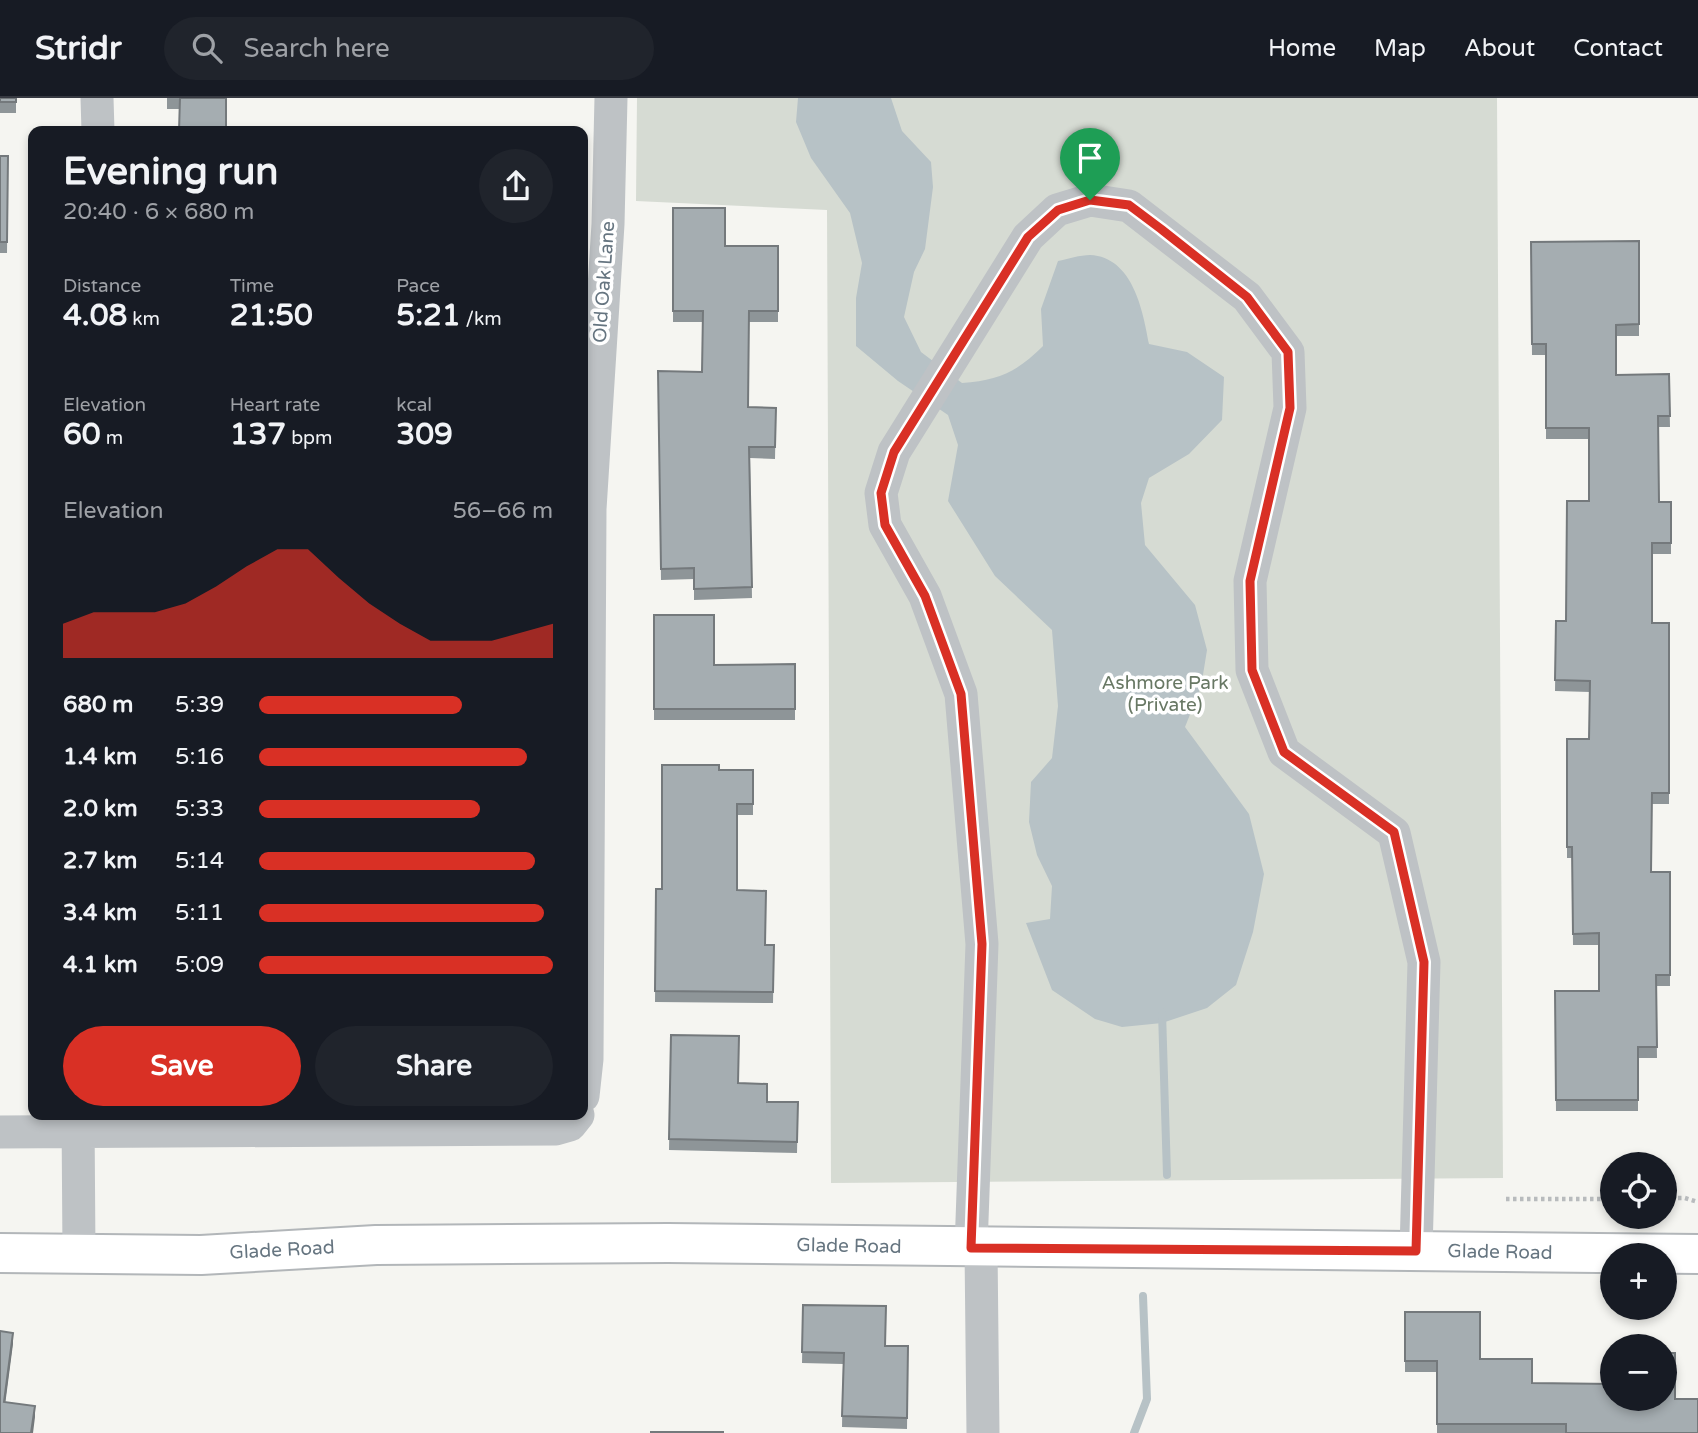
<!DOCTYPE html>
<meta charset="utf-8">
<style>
:root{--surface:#171b24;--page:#20242c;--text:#f1f3f6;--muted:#9ea1a6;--line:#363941;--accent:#d93025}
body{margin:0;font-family:"Varela Round",sans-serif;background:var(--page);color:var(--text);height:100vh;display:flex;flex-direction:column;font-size:26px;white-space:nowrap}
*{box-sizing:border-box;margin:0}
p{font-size:23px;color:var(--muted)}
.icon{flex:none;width:38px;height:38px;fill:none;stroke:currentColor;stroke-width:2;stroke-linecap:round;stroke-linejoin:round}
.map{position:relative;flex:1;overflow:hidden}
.drawer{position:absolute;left:28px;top:28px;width:560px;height:994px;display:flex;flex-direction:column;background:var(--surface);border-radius:14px;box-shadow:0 4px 10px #0003}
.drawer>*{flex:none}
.controls{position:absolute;left:1600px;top:1054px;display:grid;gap:14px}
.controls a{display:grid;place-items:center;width:77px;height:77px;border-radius:50%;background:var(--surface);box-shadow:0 4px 10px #0003;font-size:35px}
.pin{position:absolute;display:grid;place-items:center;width:60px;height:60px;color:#fff;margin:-72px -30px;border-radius:50% 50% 50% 0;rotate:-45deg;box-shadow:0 0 7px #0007}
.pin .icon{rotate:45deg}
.round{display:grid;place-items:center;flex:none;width:74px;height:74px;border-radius:37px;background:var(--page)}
.overview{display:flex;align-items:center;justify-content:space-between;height:119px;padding:0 35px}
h1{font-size:38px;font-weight:700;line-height:52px}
.figures{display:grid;grid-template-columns:repeat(3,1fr);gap:10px;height:119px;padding:7px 35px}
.figures div{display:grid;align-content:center}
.figures b{font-size:30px;font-weight:700}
.figures small{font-size:19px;font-weight:400}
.figures p{font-size:19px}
.chart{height:196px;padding:14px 35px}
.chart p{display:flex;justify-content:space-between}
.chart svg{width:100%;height:126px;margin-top:7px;fill:var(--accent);opacity:.7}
.cta{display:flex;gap:14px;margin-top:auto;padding:14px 35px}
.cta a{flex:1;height:80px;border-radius:42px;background:var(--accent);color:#fff;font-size:28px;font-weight:700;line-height:80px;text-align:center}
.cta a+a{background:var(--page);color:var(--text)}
ul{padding:0 35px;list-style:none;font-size:23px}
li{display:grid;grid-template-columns:112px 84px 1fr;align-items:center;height:52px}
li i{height:18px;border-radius:9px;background:var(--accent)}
header{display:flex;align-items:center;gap:42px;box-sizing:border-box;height:98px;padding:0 35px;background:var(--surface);border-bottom:2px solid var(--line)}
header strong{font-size:33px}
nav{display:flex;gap:38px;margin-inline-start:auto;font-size:24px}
.search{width:490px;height:63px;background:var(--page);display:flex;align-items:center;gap:18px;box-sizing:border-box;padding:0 24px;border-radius:38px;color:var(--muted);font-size:26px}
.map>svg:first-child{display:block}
.green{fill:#d6dbd3}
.water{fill:#b7c2c6}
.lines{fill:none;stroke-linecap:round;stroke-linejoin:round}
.stream{stroke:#b7c2c6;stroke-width:8}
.major-casing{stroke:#b2b6b9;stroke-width:42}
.path{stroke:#b8bbbd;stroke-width:4.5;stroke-dasharray:3.5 3.5;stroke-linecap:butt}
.minor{stroke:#bec2c5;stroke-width:33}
.major{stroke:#fff;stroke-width:38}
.wall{fill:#8e9598}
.shaded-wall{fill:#74797c}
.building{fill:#a5adb1;stroke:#74797c;stroke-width:2}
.route-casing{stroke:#fff;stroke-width:14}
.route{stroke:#d93025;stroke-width:9}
.labels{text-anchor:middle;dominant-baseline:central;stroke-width:7;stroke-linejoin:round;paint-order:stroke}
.street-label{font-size:19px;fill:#667580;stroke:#fff}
.park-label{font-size:19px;fill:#687864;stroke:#fff}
</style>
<header>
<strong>Stridr</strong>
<div class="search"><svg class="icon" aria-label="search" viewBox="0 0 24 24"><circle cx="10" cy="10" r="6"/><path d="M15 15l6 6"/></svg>Search here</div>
<nav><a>Home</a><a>Map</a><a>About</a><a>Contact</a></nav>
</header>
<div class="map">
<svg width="1698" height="1335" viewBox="0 0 1698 1335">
<rect width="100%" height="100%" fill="#f5f5f1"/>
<path class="green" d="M 637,0 L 1497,0 L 1503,1080 L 831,1085 L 827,112 L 636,103 Z"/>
<path class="water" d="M 798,0 L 891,0 L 902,33 L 931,64 L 933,89 L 925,151 L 914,174 L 904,219 L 921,254 L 962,285 C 999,282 1017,274 1043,248 L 1041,211 L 1058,163 C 1068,161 1080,157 1090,157 C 1133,159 1143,213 1149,246 L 1187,254 L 1224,279 L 1222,322 L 1189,356 L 1149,380 L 1141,405 L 1145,447 L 1195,507 L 1207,552 L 1201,589 L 1185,629 L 1249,716 L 1264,776 L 1253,834 L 1236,887 L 1207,910 L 1162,925 L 1122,929 L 1095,921 L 1052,892 L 1026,825 L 1050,821 L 1052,788 L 1037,757 L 1029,724 L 1031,684 L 1052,660 L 1058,608 L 1052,532 L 995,478 L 948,403 L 958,347 L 948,317 L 898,283 L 856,248 L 856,200 L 862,165 L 850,115 L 811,60 L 796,24 Z"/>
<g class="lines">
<path class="stream" d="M 1162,914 L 1167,1077
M 1134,1335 L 1147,1301 L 1143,1198"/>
<g class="major-casing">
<path id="major" d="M 0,1155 L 201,1157 L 376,1147 L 668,1145 L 1698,1156"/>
</g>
<path class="path" d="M 1664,1100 L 1685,1100 L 1698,1104
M 1506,1101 L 1612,1101"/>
<path class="minor" d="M 97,0 L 98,33
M 583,998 L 587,961 L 590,411 L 608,126 L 611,0
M 78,1017 L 79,1156
M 0,1034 L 556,1031 L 570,1027 L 578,1017
M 971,1150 L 982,846 L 961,596 L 925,498 L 885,427 L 881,395 L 894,354 L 1028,139 L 1057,112 L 1090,102 L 1129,108 L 1247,199 L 1288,254 L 1290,310 L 1250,483 L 1252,572 L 1284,654 L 1394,735 L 1424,864 L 1416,1153
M 981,1150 L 983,1335"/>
<use href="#major" class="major"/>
</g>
<path class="wall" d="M 0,0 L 16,0 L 16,15 L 0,15 Z
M 167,0 L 226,0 L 180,11 L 167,11 Z
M 0,58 L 8,58 L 7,155 L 0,155 Z
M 673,110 L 725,148 L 778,148 L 778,224 L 749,224 L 748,309 L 776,310 L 775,361 L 750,360 L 752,500 L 694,502 L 694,481 L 661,482 L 658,273 L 702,274 L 703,224 L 673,224 Z
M 1639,143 L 1639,238 L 1616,238 L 1616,277 L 1669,276 L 1670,329 L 1658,329 L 1659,404 L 1671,404 L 1671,456 L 1652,456 L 1652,525 L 1669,525 L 1669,706 L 1652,706 L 1651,774 L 1670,774 L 1670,888 L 1656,888 L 1657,960 L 1638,960 L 1638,1013 L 1556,1013 L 1555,893 L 1599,893 L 1599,847 L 1573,847 L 1572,760 L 1567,760 L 1567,641 L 1589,641 L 1590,594 L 1555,593 L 1556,523 L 1566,523 L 1589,403 L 1589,341 L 1546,341 L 1546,257 L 1532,257 L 1531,144 Z
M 654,517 L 714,567 L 795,566 L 795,622 L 654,622 Z
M 753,672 L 753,717 L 737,717 L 737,792 L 765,847 L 774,847 L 773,905 L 655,904 L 656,791 L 662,791 Z
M 671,937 L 767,1004 L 798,1004 L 797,1055 L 669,1052 Z
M 803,1207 L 886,1248 L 908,1248 L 907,1331 L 842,1329 L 843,1266 L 802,1265 Z
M 1405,1214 L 1480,1261 L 1532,1285 L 1675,1301 L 1698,1335 L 1437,1335 L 1437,1274 L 1405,1274 Z"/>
<path class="shaded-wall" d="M 13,1235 L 13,1246 L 4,1315 L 4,1304 Z
M 35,1308 L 35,1319 L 33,1335 L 31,1335 Z"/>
<path class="building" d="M 0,0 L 16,0 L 16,4 L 0,4 Z
M 180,0 L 226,0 L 226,33 L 179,33 Z
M 0,58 L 8,58 L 7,144 L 0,144 Z
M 673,110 L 725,110 L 725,148 L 778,148 L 778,213 L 749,213 L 748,309 L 776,310 L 775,349 L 749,349 L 752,489 L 694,491 L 694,470 L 661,471 L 658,273 L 702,274 L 703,213 L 673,213 Z
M 1639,143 L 1639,226 L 1616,227 L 1616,277 L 1669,276 L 1670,318 L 1658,318 L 1659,404 L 1671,404 L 1671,445 L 1652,445 L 1652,525 L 1669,525 L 1669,695 L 1652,695 L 1651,774 L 1670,774 L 1670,877 L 1656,877 L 1657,949 L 1638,949 L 1638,1002 L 1556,1002 L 1555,893 L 1599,893 L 1599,835 L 1573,836 L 1572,749 L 1567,749 L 1567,641 L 1589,641 L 1590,583 L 1555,582 L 1556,523 L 1566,523 L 1567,403 L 1589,403 L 1589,330 L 1546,330 L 1546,246 L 1532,246 L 1531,144 Z
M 654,517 L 714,517 L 714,567 L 795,566 L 795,611 L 654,611 Z
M 662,667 L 719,667 L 719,672 L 753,672 L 753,706 L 737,706 L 737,792 L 766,793 L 765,847 L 774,847 L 773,894 L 655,893 L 656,791 L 662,791 Z
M 671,937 L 739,938 L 738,985 L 767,986 L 767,1004 L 798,1004 L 797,1044 L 669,1041 Z
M 803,1207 L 886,1208 L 885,1248 L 908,1248 L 907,1320 L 842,1318 L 844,1255 L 802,1254 Z
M 1405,1214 L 1480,1214 L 1480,1261 L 1532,1261 L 1532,1285 L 1612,1286 L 1612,1300 L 1664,1300 L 1664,1255 L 1675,1255 L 1675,1301 L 1698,1301 L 1698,1335 L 1566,1335 L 1566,1326 L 1437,1326 L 1437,1263 L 1405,1263 Z
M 0,1233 L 13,1235 L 4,1304 L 35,1308 L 31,1335 L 0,1335 Z
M 651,1334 L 723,1334 L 723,1335 L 651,1335 Z"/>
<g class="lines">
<g class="route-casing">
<path id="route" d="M 1090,102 L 1129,107 L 1161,131 L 1247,199 L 1288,254 L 1290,310 L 1250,483 L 1252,572 L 1284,654 L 1394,734 L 1424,864 L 1416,1153 L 971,1150 L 982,846 L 961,596 L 925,498 L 885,427 L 881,395 L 894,354 L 1028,139 L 1058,112 Z"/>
</g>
<use href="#route" class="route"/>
</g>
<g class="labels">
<g class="street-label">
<text transform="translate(604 184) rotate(-86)">Old Oak Lane</text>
<text transform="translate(849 1148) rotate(1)">Glade Road</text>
<text transform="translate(282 1152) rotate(-3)">Glade Road</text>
<text transform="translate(1500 1154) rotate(1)">Glade Road</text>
</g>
<g class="park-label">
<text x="1165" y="585">Ashmore Park<tspan x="1165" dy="22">(Private)</tspan></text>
</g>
</g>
</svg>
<div class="controls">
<a><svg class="icon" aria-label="locate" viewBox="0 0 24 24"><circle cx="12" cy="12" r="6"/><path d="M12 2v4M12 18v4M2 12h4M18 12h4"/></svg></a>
<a>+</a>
<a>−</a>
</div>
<div class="pin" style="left:1090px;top:102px;background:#1e9e55"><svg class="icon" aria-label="arrive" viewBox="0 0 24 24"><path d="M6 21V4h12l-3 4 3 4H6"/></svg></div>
<section class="drawer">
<div class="overview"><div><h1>Evening run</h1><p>20:40 · 6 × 680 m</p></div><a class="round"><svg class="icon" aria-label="share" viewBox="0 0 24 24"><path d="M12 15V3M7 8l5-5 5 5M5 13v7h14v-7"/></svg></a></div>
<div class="figures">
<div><p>Distance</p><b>4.08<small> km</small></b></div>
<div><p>Time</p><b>21:50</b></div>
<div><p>Pace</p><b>5:21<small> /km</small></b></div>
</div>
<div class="figures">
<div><p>Elevation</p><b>60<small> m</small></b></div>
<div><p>Heart rate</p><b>137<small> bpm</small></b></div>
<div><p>kcal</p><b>309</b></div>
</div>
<div class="chart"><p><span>Elevation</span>56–66 m</p>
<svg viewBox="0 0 160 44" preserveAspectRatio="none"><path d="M0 44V32L10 28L20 28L30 28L40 25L50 19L60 12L70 6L80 6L90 16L100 25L110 32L120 38L130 38L140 38L150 35L160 32V44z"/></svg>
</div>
<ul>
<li><b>680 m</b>5:39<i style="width:69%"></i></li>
<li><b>1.4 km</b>5:16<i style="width:91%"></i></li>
<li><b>2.0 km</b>5:33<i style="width:75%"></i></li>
<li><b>2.7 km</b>5:14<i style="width:94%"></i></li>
<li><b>3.4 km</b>5:11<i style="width:97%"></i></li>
<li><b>4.1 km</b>5:09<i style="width:100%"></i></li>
</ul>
<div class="cta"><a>Save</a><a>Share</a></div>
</section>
</div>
